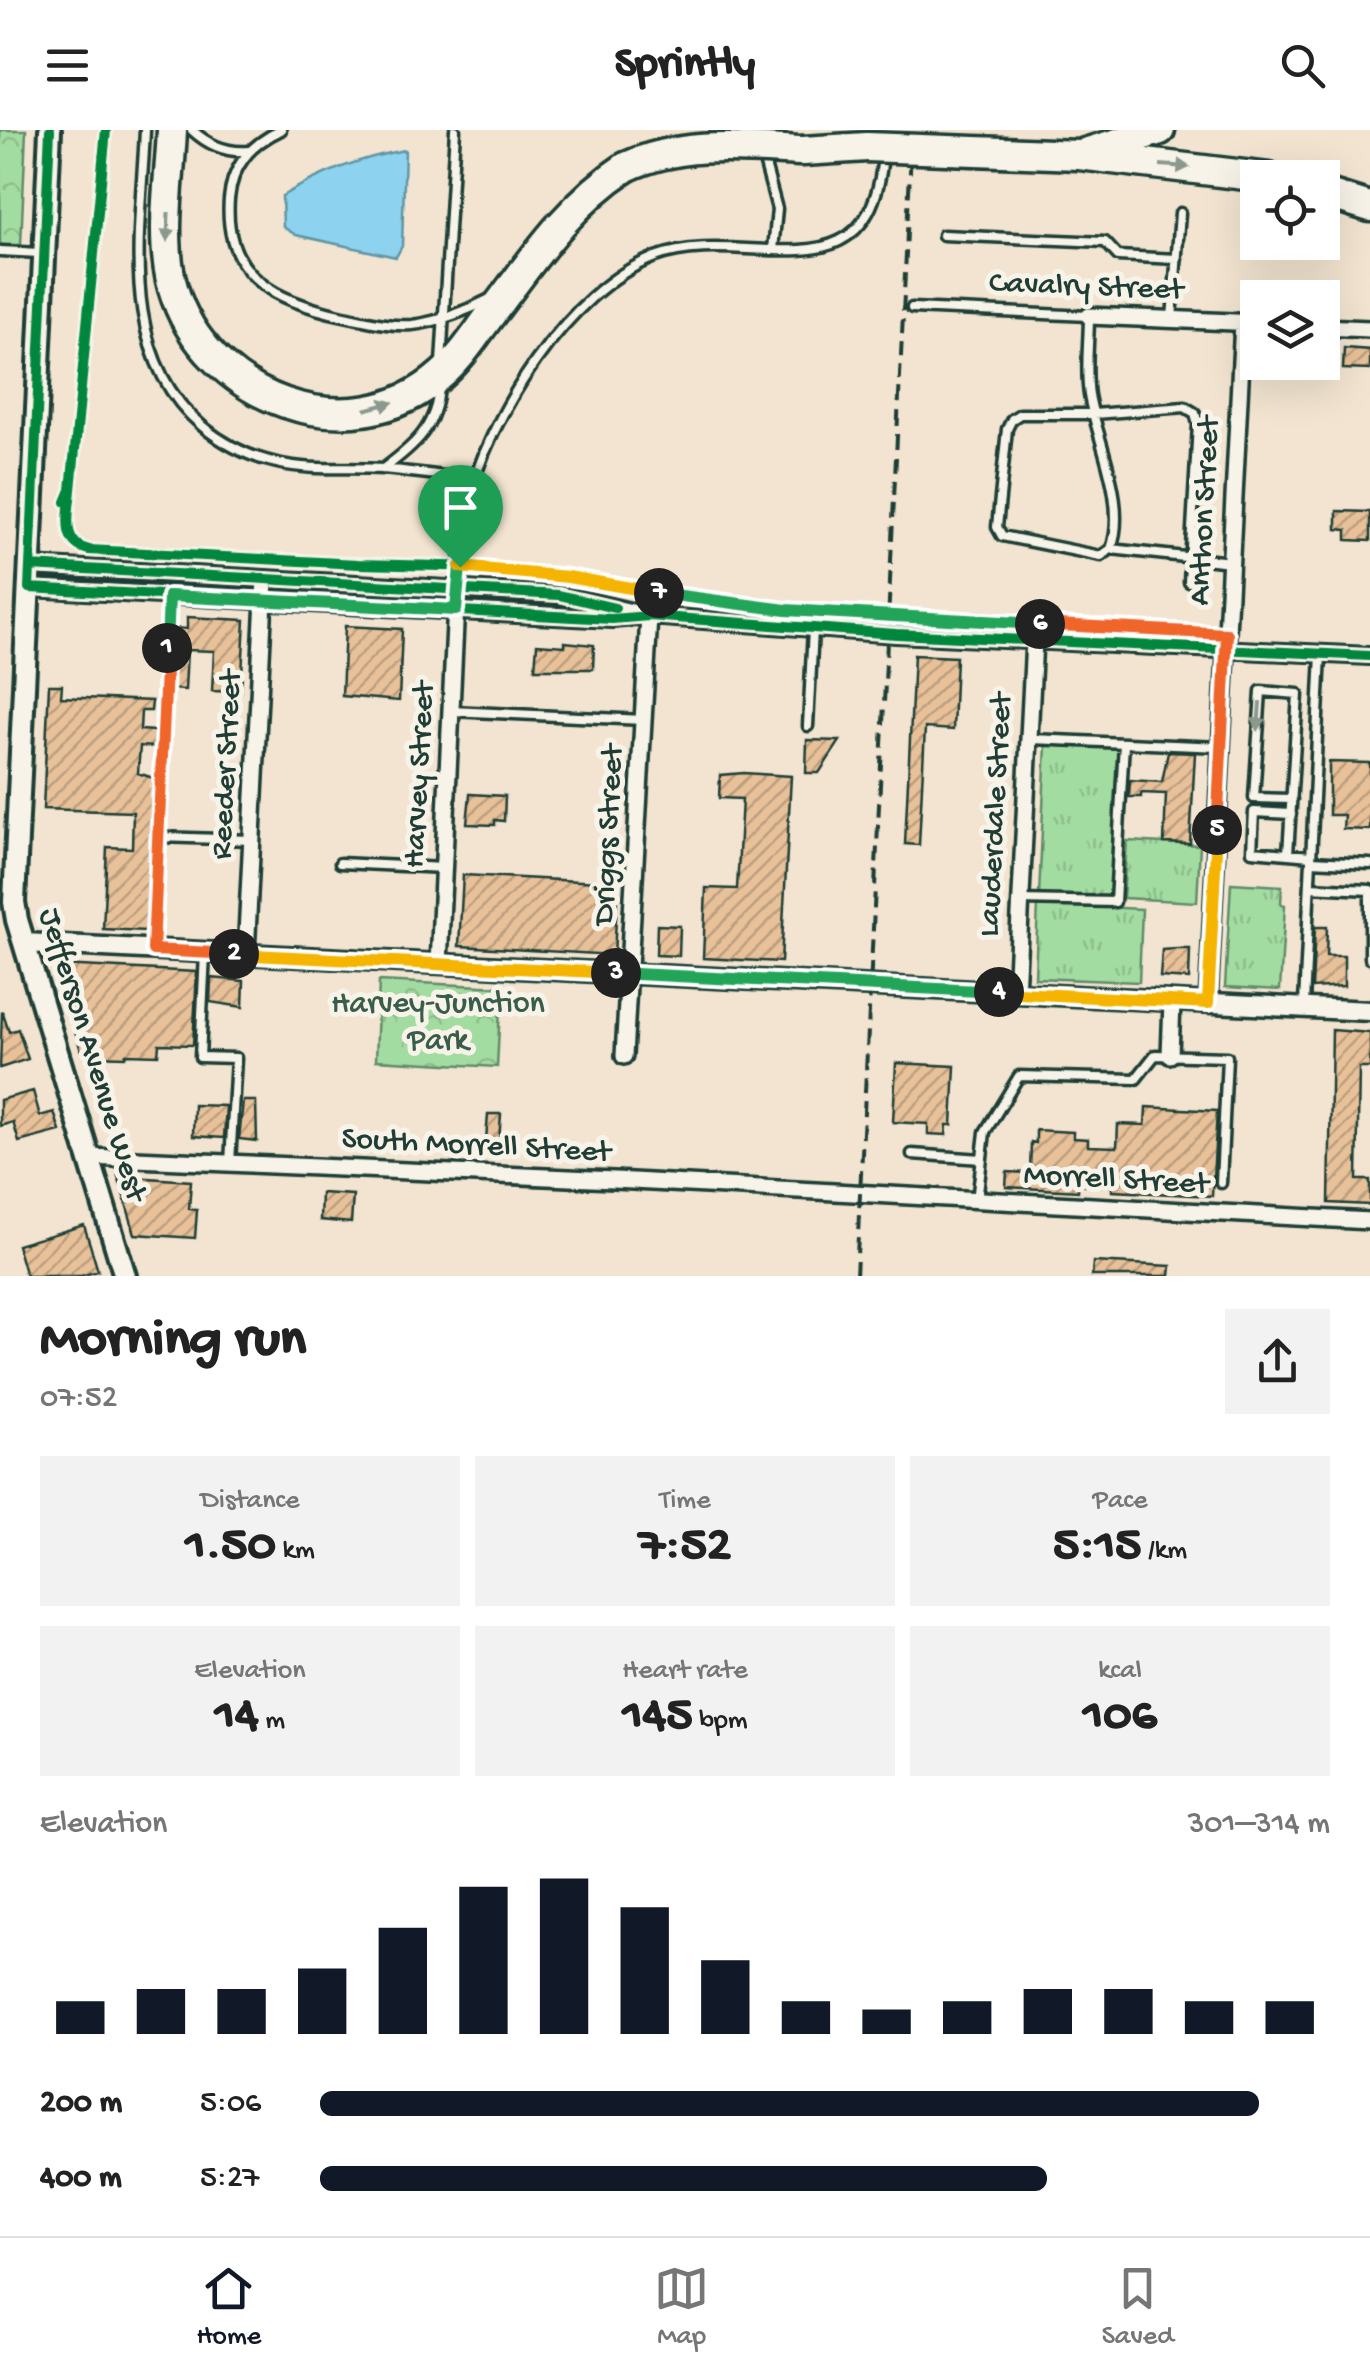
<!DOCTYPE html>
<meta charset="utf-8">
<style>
:root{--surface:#fff;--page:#f2f2f2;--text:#222;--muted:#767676;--line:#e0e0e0;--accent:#111827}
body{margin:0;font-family:"Gochi Hand",sans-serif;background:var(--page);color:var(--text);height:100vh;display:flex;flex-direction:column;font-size:38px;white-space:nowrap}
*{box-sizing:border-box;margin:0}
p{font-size:32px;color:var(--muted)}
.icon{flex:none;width:55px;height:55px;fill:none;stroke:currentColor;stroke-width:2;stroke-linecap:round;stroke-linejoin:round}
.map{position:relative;height:1146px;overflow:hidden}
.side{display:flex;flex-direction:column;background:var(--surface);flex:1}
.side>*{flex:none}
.fabs{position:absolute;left:1240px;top:30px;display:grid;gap:20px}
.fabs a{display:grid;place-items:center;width:100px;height:100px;border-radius:0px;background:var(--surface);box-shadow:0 10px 40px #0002;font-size:50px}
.pin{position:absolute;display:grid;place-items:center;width:85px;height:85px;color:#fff;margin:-102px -42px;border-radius:50% 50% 50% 0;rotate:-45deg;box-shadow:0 0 10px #0007}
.pin .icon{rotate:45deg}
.km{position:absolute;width:50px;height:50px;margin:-25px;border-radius:50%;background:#222;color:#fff;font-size:28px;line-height:50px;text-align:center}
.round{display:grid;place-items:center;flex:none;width:105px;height:105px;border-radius:0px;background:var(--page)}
.headline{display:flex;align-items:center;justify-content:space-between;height:170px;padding:0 40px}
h1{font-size:55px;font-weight:700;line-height:75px}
.figures{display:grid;grid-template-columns:repeat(3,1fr);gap:15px;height:170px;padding:10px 40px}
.figures div{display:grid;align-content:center;border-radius:0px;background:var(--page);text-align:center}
.figures b{font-size:50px;font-weight:700}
.figures small{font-size:28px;font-weight:400}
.figures p{font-size:28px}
.chart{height:280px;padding:20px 40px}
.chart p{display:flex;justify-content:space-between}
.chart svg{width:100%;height:180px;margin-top:10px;stroke:var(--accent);stroke-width:6}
ul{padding:0 40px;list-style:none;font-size:32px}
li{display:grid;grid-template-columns:160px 120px 1fr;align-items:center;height:75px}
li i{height:25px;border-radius:12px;background:var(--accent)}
header{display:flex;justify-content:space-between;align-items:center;height:130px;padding:0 40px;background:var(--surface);font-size:45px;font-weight:700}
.tab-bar{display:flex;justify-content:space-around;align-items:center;height:140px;border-top:2px solid var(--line);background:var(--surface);font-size:28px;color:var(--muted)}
.tab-bar a{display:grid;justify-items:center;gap:5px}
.tab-bar .on{color:var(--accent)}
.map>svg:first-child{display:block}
.grass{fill:url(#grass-tufts);stroke:#618c6a;stroke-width:2.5}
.park{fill:url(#park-crowns);stroke:#618c6a;stroke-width:2.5}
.water{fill:#8dd2ef;stroke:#6196a4;stroke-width:2.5}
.building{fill:url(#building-hatch);stroke:#1f3d34;stroke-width:2.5}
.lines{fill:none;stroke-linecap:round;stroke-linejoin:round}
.service-casing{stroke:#1f3d34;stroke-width:15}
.minor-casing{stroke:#1f3d34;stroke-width:22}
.tertiary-casing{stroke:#1f3d34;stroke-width:25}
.secondary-casing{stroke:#1f3d34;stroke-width:28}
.motorway-casing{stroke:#1f3d34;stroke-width:35}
.service{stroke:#f7f3e8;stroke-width:8}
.minor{stroke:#f7f3e8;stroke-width:15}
.tertiary{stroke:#f7f3e8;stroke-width:18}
.secondary{stroke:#f7f3e8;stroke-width:20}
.motorway{stroke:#f7f3e8;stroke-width:28}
.rail{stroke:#1f3d34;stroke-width:4;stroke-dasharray:15 8;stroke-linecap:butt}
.motorway-bridge-casing{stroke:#1f3d34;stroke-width:35;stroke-linecap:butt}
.motorway-bridge{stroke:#f7f3e8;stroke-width:28}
.cycleway-casing{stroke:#f7f3e8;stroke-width:16}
.cycleway{stroke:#00873e;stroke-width:10}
.oneway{fill:#8b988e}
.split-1-casing{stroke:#fff;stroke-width:20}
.split-2-casing{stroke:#fff;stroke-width:20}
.split-3-casing{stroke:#fff;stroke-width:20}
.split-4-casing{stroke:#fff;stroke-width:20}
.split-5-casing{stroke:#fff;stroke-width:20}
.split-6-casing{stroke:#fff;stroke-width:20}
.split-7-casing{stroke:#fff;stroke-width:20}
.split-8-casing{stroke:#fff;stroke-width:20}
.split-1{stroke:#22a559;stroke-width:12}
.split-2{stroke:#f0652b;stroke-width:12}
.split-3{stroke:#f5b400;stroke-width:12}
.split-4{stroke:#22a559;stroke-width:12}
.split-5{stroke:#f5b400;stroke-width:12}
.split-6{stroke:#f0652b;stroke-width:12}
.split-7{stroke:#22a559;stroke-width:12}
.split-8{stroke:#f5b400;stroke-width:12}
.labels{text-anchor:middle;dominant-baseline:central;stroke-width:10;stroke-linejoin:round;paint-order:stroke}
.street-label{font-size:32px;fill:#1f3d34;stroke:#f7f3e8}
.park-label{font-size:32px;fill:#395d4a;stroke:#f7f3e8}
</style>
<header><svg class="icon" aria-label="menu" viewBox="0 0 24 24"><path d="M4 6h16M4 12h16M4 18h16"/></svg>Sprintly<svg class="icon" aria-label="search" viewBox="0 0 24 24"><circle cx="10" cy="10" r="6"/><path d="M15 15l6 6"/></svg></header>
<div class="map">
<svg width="1370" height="1146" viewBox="0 0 1370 1146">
<defs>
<pattern id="grass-tufts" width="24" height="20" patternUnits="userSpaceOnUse" patternTransform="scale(2.5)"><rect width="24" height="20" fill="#a3dca1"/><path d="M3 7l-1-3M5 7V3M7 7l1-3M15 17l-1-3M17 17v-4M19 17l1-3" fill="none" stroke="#8cbe8b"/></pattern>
<pattern id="park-crowns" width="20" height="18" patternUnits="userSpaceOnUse" patternTransform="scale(2.5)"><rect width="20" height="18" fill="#a3dca1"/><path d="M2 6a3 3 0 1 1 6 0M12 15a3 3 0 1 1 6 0" fill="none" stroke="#8cbe8b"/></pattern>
<pattern id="building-hatch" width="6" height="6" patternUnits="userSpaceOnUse" patternTransform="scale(2.5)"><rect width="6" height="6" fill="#e8c199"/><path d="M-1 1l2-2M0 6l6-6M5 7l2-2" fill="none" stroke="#bb9e7e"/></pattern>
</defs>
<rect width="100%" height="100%" fill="#f2e4d0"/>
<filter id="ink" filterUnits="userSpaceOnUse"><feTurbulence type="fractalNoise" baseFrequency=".01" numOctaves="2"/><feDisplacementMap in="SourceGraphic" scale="20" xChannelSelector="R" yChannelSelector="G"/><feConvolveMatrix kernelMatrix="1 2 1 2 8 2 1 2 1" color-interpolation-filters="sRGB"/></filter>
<g filter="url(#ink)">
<path class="grass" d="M 1046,614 L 1119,617 L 1112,768 L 1039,765 Z
M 1127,711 L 1200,715 L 1197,772 L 1123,768 Z
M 1231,753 L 1282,756 L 1281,774 L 1285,775 L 1280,860 L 1225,857 Z
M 1038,774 L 1142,779 L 1139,852 L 1035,848 Z"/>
<path class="park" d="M 0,0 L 26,0 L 21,115 L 0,115 Z
M 379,851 L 501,857 L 497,937 L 376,930 Z"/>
<path class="water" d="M 405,20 L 402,116 L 396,127 L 296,105 L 283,97 L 282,66 C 319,44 363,27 405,20 Z"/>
<path class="building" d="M 1344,218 L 1370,220 L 1370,240 L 1343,239 Z
M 1337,381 L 1370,382 L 1370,411 L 1347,410 L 1347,400 L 1337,399 Z
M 187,487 L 245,490 L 241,562 L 212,561 L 214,521 L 187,520 L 185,560 L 172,559 L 175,498 L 187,499 Z
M 345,496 L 402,499 L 399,571 L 342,566 Z
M 565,512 L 594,515 L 593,539 L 535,539 L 537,514 L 565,516 Z
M 914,525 L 956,527 L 953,600 L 925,598 L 919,715 L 905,714 Z
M 49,555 L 62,555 L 61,567 L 152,571 L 151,581 L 141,581 L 140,600 L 155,601 L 154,617 L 140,616 L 138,643 L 153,648 L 146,801 L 103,799 L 107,717 L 132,718 L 133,682 L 43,679 Z
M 807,610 L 840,611 L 819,643 L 806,643 Z
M 1168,622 L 1195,623 L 1190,714 L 1164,713 L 1166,664 L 1141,663 L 1141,667 L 1129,667 L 1130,650 L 1162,652 Z
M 1329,632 L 1370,633 L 1370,700 L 1343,699 L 1344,685 L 1329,685 Z
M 744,643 L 791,646 L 781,832 L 703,828 L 706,758 L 737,759 L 742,669 L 719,668 L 720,645 Z
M 470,664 L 505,666 L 504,691 L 495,690 L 495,695 L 467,694 Z
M 463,745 L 618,753 L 614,825 L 459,816 Z
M 657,795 L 680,796 L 679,826 L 656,825 Z
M 1315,797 L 1327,797 L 1326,826 L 1344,826 L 1344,856 L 1312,858 Z
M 1177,819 L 1190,819 L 1189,849 L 1160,847 L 1162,820 Z
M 61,835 L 197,842 L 193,915 L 159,914 L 158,925 L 126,924 L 125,927 L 93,926 L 93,921 L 81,921 L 57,840 Z
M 211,848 L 244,851 L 243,877 L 210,872 Z
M 2,881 L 9,902 L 18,899 L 28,929 L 0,938 Z
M 1332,900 L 1370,903 L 1370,938 L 1359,938 L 1357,1050 L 1370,1050 L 1370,1075 L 1329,1073 Z
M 896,933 L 955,936 L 952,995 L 947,995 L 946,1005 L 928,1004 L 928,994 L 893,992 Z
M 33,961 L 40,986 L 54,982 L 60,1001 L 19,1012 L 13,992 L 0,996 L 0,970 Z
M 243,971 L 256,971 L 257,1011 L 239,1009 Z
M 194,975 L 226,976 L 224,1008 L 193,1006 Z
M 1146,977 L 1217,981 L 1212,1066 L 1112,1061 L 1112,1056 L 1078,1054 L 1078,1061 L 1006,1057 L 1007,1042 L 1030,1043 L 1031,1012 L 1036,1013 L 1036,1000 L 1073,1002 L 1073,1008 L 1088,1009 L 1088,1016 L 1117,1017 L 1118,994 L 1145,995 Z
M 488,984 L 501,984 L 498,1025 L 485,1024 Z
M 118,1046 L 191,1051 L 189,1079 L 197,1080 L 195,1108 L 135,1104 Z
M 321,1063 L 353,1065 L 351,1093 L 320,1090 Z
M 84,1095 L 98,1141 L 81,1146 L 26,1146 L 17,1115 Z
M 1093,1132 L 1171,1136 L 1170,1146 L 1092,1146 Z"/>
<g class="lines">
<g class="service-casing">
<path id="service" d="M 145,0 C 141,99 116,223 202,296 C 224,314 249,327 277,333 C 311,341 348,337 383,339 C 414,342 444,346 475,350
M 192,0 C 208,15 227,23 249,21
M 281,0 C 251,14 232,35 229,69 C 223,148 278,172 344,186 C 365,190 389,197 412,195 C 438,192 469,180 492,168
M 763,27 L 777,79 L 773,120
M 943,105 L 1105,112 L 1118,126 L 1177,129
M 0,121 L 40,123
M 912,178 L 1089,186 C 1089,211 1085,240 1089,265 C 1097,311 1128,372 1111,419
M 1172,189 L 1180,83
M 441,233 L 455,0
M 383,339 C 414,316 437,297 439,256
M 1189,452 L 1198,294 L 1195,283 L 1185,277 L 1094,284 L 1020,284 L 1012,289 L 1007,299 L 997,397 L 1002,406 L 1101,426 L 1111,419 L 1231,432
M 457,459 C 461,432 461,403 467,376 C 487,288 568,160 655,127 C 747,93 871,177 883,24
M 451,581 L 644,590
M 808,596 L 813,499
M 1031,609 L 1221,617
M 1291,684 L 1254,682 L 1252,721 L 1311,726
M 158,707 L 252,710
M 1288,724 L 1298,564 L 1261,561 L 1254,668 L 1292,669
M 1311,731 L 1370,734
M 340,733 L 444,738
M 1310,757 L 1370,760 L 1370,828
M 1020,770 L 1115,772 L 1124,613
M 153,819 L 169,465
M 205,823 L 200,927 L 236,928 L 230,1033
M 1304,874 L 1321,524
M 912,1024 L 982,1029
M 977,1071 L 985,1002 L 1019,946 L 1136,949 L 1155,925 L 1227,927 L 1221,1053"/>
</g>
<g class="minor-casing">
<path id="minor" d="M 1089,186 L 1258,193
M 1322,197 L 1370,199
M 30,436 L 559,465 L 636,483
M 29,458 L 612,489 L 649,486 L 896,504 L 1370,526
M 246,824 L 265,449
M 439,834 L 456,473
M 1016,863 L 1034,510
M 1208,873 L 1243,192
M 1170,925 L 1172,872
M 624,926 L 649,486
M 90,1027 L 614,1050 L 1370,1091"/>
</g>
<g class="tertiary-casing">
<path id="tertiary" d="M 24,813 L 1370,881"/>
</g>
<g class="secondary-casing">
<path id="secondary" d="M 50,0 L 14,772 L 17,790 L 125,1146"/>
</g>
<g class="motorway-casing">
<path id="motorway" d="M 172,0 C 170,50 159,110 173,158 C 205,268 350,325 441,245 C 460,229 474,207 489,187 C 531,132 568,75 626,37
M 803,21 L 867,17
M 1085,23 L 1160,0
M 1079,25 L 1270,48
M 1322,62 L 1370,77"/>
</g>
<use href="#service" class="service"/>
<use href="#minor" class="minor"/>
<use href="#tertiary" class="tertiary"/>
<use href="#secondary" class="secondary"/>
<use href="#motorway" class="motorway"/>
<path class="rail" d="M 856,1146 L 912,0"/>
<g class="motorway-bridge-casing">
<path id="motorway-bridge" d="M 867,17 L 1079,25
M 626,37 C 682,11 742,18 803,21"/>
</g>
<use href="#motorway-bridge" class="motorway-bridge"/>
<g class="cycleway-casing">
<path id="cycleway" d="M 50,0 L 29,458 L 612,489 L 649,486 L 896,504 L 1370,526
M 71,360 C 69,383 60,414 89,420 L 358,434 L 483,437 L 803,481
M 66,372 L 71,360 L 106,0
M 30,436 L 559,465 L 615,478"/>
</g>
<use href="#cycleway" class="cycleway"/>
</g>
<defs><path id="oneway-solid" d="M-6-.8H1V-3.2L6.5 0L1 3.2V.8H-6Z" transform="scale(2.5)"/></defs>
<g class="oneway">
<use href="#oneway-solid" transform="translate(1175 36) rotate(4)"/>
<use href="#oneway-solid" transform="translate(168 97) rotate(92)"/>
<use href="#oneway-solid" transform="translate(379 276) rotate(-15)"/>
<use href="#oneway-solid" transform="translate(1259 586) rotate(94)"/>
</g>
</g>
<g class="lines" filter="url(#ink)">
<g class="split-1-casing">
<path id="split-1" d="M 167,518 L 169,466 L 456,480 L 460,437"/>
</g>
<g class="split-2-casing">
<path id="split-2" d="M 167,518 L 153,820 L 234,824"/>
</g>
<g class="split-3-casing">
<path id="split-3" d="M 234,824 L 616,843"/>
</g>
<g class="split-4-casing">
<path id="split-4" d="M 616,843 L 999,862"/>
</g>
<g class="split-5-casing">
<path id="split-5" d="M 999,862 L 1208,873 L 1217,700"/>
</g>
<g class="split-6-casing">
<path id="split-6" d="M 1040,494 L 1227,504 L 1217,700"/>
</g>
<g class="split-7-casing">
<path id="split-7" d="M 659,463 L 786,480 L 1040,494"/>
</g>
<g class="split-8-casing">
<path id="split-8" d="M 460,437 L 568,447 L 659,463"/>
</g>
<use href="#split-1" class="split-1"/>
<use href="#split-2" class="split-2"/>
<use href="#split-3" class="split-3"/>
<use href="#split-4" class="split-4"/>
<use href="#split-5" class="split-5"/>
<use href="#split-6" class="split-6"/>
<use href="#split-7" class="split-7"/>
<use href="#split-8" class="split-8"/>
</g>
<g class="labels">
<g class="street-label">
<text transform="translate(1086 158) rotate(2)">Cavalry Street</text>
<text transform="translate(1206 381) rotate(-87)">Anthon Street</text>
<text transform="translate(228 635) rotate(-87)">Reeder Street</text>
<text transform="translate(421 645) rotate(-87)">Harvey Street</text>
<text transform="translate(997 685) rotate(-87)">Lauderdale Street</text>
<text transform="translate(610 705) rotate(-87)">Driggs Street</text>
<text transform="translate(91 925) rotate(73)">Jefferson Avenue West</text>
<text transform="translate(476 1017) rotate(3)">South Morrell Street</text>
<text transform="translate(1116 1051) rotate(3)">Morrell Street</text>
</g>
<g class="park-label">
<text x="438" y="875">Harvey-Junction<tspan x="438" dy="37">Park</tspan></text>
</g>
</g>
</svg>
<div class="fabs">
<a><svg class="icon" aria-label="locate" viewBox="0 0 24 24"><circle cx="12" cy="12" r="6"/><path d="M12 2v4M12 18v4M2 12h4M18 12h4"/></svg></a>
<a><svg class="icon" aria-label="layers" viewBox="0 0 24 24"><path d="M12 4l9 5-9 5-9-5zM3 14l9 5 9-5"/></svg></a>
</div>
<div class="pin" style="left:460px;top:437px;background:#1e9e55"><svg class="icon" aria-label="arrive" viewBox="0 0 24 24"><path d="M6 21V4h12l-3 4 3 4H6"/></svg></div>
<b class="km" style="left:167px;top:518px">1</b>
<b class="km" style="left:234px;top:824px">2</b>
<b class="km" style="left:616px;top:843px">3</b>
<b class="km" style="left:999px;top:862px">4</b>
<b class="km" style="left:1217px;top:700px">5</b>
<b class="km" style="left:1040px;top:494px">6</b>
<b class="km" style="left:659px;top:463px">7</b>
</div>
<section class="side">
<div class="headline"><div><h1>Morning run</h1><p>07:52</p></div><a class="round"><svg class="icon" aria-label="share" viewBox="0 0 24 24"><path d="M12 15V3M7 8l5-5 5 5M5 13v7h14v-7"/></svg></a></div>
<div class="figures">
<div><p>Distance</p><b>1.50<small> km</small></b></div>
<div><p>Time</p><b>7:52</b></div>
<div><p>Pace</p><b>5:15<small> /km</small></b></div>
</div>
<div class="figures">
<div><p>Elevation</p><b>14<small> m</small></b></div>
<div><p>Heart rate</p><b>145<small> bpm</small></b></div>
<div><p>kcal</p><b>106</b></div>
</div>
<div class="chart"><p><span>Elevation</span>301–314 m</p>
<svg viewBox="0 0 160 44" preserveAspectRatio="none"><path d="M5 44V36M15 44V33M25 44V33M35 44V28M45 44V18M55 44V8M65 44V6M75 44V13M85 44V26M95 44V36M105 44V38M115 44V36M125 44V33M135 44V33M145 44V36M155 44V36"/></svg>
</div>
<ul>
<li><b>200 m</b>5:06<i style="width:93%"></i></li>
<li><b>400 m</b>5:27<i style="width:72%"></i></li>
</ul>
</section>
<nav class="tab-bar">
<a class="on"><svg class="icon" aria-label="home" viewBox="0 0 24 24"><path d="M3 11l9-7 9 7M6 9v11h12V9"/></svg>Home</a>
<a><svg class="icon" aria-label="map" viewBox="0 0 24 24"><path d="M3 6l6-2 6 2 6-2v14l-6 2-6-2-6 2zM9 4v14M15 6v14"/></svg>Map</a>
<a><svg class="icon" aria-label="saved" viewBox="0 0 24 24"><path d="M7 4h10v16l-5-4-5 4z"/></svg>Saved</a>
</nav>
